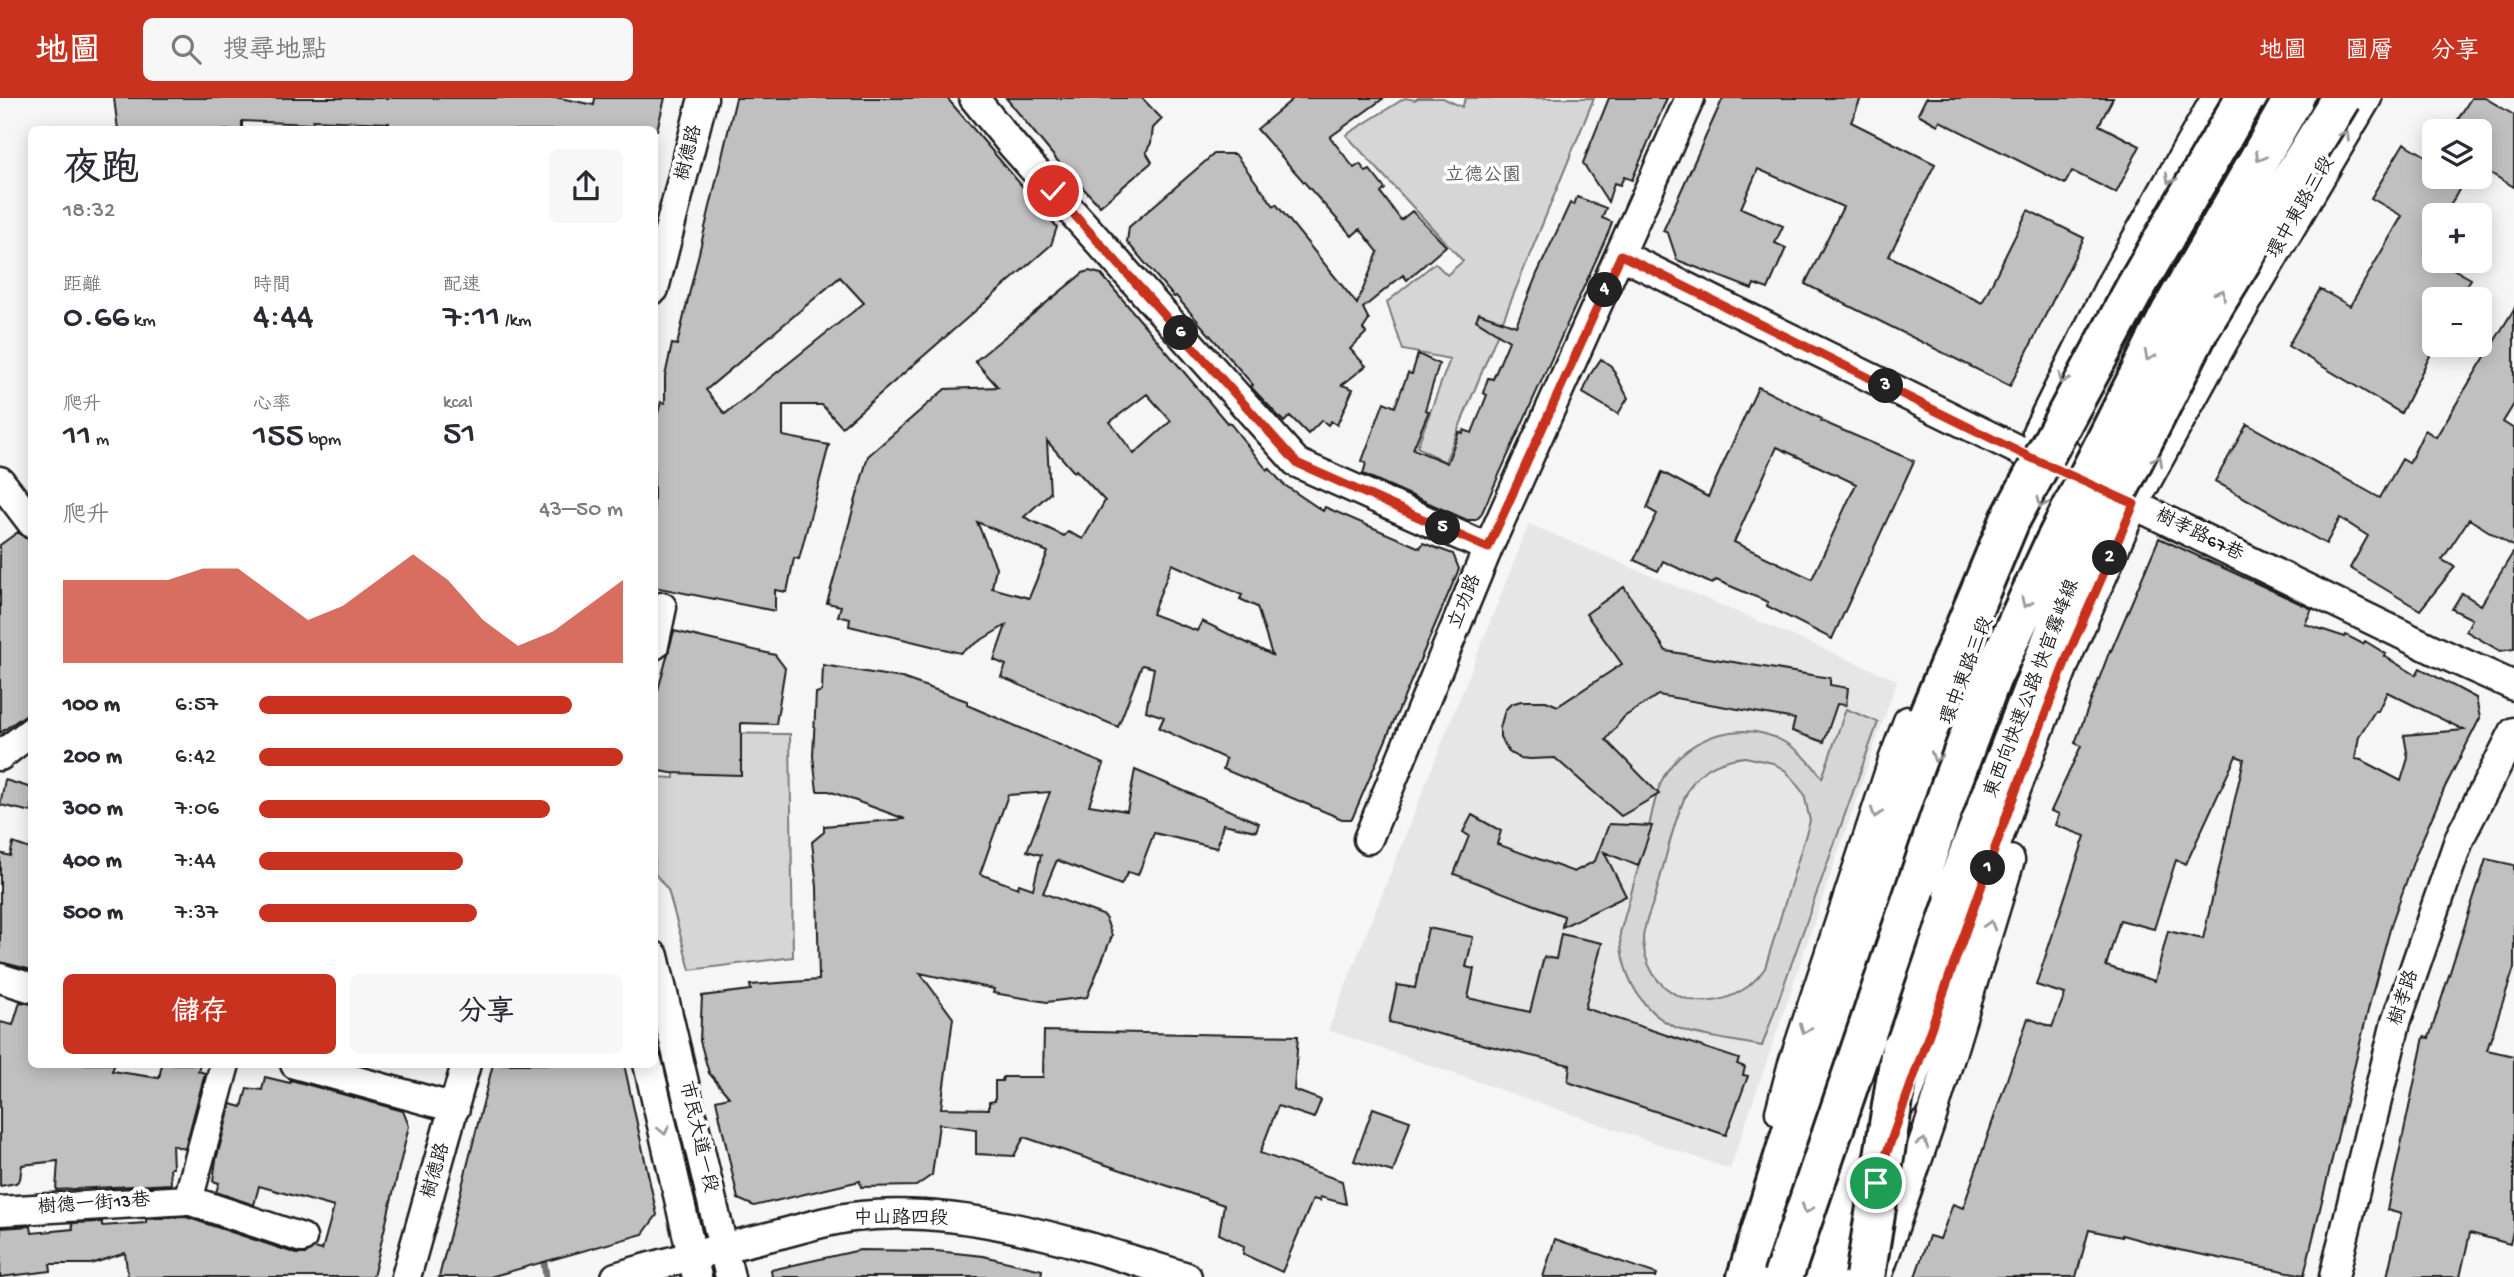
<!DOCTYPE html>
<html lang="zh-TW">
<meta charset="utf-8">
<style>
:root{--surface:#fff;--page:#f7f7f7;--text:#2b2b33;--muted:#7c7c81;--accent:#c8321e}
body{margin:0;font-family:"Gochi Hand","LXGW WenKai TC",sans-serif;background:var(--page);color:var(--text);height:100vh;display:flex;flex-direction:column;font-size:26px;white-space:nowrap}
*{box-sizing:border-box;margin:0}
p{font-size:23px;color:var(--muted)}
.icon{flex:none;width:38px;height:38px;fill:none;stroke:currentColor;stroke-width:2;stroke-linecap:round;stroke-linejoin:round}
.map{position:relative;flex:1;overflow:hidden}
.side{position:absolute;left:28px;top:28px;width:630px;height:942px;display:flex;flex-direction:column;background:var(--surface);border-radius:10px;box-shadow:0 4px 18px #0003}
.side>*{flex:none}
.buttons{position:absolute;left:2422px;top:21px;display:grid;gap:14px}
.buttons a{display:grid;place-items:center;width:70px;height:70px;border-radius:10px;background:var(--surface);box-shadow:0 4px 18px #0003;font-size:35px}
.pin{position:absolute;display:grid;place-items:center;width:60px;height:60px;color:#fff;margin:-30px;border:4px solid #fff;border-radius:50%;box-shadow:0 2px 7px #0007}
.km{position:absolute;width:35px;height:35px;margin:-18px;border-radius:50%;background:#222;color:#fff;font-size:19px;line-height:35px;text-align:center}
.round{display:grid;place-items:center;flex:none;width:74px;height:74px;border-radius:10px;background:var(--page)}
.summary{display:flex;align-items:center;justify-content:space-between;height:119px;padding:0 35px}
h1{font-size:38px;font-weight:600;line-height:52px}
.figures{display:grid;grid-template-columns:repeat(3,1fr);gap:10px;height:119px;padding:7px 35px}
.figures div{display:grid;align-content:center}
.figures b{font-size:35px;font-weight:600}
.figures small{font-size:19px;font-weight:400}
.figures p{font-size:19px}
.chart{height:196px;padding:14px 35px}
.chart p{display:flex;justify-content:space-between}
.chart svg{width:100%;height:126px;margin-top:7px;fill:var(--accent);opacity:.7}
.cta{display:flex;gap:14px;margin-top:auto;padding:14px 35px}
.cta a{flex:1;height:80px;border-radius:10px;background:var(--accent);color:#fff;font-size:28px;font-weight:600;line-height:80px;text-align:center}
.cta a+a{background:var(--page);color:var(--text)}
ul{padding:0 35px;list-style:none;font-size:23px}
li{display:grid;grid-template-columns:112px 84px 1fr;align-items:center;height:52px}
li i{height:18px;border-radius:9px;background:var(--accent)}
header{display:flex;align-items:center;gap:42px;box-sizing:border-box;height:98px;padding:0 35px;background:var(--accent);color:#fff}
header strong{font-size:33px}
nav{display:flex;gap:38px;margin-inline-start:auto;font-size:24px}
.search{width:490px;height:63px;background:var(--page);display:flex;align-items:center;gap:18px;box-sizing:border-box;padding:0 24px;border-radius:10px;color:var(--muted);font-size:26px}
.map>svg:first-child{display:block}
.built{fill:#e6e6e6}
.green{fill:#d6d6d6;stroke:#797979;stroke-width:2;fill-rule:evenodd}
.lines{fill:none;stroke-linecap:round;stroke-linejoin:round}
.stream{stroke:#727272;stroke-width:7}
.building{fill:#c0c0c0;stroke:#1c1c1c;stroke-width:2;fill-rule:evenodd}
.minor-casing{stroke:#1c1c1c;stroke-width:33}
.highway-casing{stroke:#1c1c1c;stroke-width:44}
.minor{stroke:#fff;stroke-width:28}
.highway{stroke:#fff;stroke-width:38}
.highway-bridge-casing{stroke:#1c1c1c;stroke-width:44;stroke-linecap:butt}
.highway-bridge{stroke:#fff;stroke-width:38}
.oneway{stroke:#999}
.route-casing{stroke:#fff;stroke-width:14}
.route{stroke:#c8321e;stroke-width:9}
.labels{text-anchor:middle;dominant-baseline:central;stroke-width:7;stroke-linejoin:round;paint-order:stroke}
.street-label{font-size:19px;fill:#1c1c1c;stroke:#fff}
.park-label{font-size:19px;fill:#5d5d5d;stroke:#fff}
</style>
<header>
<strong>地圖</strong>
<div class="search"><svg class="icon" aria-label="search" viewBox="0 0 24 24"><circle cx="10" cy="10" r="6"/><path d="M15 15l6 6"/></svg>搜尋地點</div>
<nav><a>地圖</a><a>圖層</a><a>分享</a></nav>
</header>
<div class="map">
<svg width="2514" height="1179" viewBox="0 0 2514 1179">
<rect width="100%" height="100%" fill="#f6f6f6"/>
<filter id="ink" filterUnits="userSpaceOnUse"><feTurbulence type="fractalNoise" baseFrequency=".0143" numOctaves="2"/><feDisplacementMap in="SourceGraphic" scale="14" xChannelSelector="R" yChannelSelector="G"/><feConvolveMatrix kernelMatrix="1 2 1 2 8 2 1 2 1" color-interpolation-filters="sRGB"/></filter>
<g filter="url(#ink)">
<path class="built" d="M 1529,426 L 1897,582 L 1730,1071 L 1328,932 Z"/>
<path class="green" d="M 1405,0 L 1415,2 L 1418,0 L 1443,0 L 1462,9 L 1466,0 L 1594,0 L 1445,364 L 1417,349 L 1450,261 L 1403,252 L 1387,204 L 1435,165 L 1447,177 L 1463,163 L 1346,37 Z
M 1846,611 L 1878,624 L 1762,948 C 1737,943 1710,940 1686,933 C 1642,920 1621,877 1620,835 C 1629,804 1637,773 1646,742 C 1651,722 1654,698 1663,680 C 1679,650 1710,634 1743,633 C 1777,633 1804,653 1822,680 ZM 1745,659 L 1773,665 L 1786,673 L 1804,696 L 1810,723 L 1765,870 C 1733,918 1660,915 1645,856 C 1644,851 1643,845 1643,840 C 1644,826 1651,811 1655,799 C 1663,772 1678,702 1694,683 C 1707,667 1725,661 1745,659 Z
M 673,635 L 790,636 L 793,859 L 690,872 L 668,792 L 655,776 L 654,679 L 674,680 Z"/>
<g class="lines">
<path class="stream" d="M 543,1157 L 546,1179"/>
</g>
<path class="building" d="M 114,0 L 560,0 L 594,7 L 595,0 L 665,0 L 657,32 L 389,32 L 389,25 L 313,22 L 312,26 L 242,23 L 242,32 L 118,32 Z
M 736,0 L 947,0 L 1057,129 L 1051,147 L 842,329 L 822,307 L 783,307 L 783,338 L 829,347 L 799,461 L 794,460 L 787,494 L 775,492 L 775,513 L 654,489 L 654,329 L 661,304 L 665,305 L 665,278 L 672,246 L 677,247 ZM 840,179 L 864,205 L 725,316 L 706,292 Z
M 1006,0 L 1142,0 L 1162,21 L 1153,30 L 1151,45 L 1146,54 L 1152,64 L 1100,108 L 1056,61 Z
M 1294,0 L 1384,0 L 1330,39 L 1354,70 L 1360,66 L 1366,74 L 1370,72 L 1385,91 L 1381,95 L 1401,122 L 1412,113 L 1446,148 L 1407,182 L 1403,177 L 1363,210 L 1369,222 L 1363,231 L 1366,235 L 1350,251 L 1366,268 L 1342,287 L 1353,291 L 1337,327 L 1331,323 L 1328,327 L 1322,322 L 1308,336 L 1290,318 L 1284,324 L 1251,289 L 1253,287 L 1176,198 L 1174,199 L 1127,144 L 1129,129 L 1214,56 L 1235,56 L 1274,108 L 1276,106 L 1357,206 L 1378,154 L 1360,131 L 1352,138 L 1257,31 Z
M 1609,0 L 1667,0 L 1632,82 L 1624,79 L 1620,87 L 1614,85 L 1608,104 L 1583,65 Z
M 1723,0 L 1861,0 L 1851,24 L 1935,66 L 1889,158 L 1982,205 L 2028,112 L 2084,140 L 2010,288 L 1805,186 L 1843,109 L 1758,71 L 1741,110 L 1783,128 L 1775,145 L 1786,150 L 1768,191 L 1754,186 L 1752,191 L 1677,162 L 1668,135 L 1663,133 Z
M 1926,0 L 2113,0 L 2099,27 L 2140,48 L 2116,95 L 2072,73 L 2065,86 L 1940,23 L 1938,27 L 1918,16 Z
M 2471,0 L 2485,0 L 2514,17 L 2514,89 L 2480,69 L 2480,33 L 2451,33 Z
M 2404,45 L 2434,63 L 2434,79 L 2466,79 L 2445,117 L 2434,117 L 2434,137 L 2425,154 L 2434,160 L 2434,163 L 2439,163 L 2471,181 L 2459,201 L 2434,201 L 2434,250 L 2401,315 L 2288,248 L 2320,191 L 2350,208 L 2402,118 L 2371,100 Z
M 1577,99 L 1606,110 L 1602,120 L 1612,124 L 1609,133 L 1481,417 L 1476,422 L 1467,422 L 1363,376 L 1366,365 L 1362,363 L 1384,304 L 1395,309 L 1408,275 L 1412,276 L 1418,256 L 1439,266 L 1425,312 L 1429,313 L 1413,351 L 1447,365 L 1459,334 L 1463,335 L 1464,332 L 1472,335 L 1487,297 L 1483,295 L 1488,280 L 1493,281 L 1509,243 L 1476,222 L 1479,215 L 1516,228 L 1537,176 L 1570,105 L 1574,107 Z
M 1089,173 L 1101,176 L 1227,325 L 1229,324 L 1267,372 L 1269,370 L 1283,386 L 1323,413 L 1325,409 L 1420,450 L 1423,445 L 1453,456 L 1459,471 L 1352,721 L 1342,721 L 1223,671 L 1226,661 L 1159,630 L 1164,619 L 1146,613 L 1154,570 L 1142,567 L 1118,629 L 1001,579 L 1006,567 L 994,562 L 1006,527 L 960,555 L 849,528 L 850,521 L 838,518 L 841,508 L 827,505 L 868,358 L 945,291 L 998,289 L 975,263 L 1083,175 ZM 1147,296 L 1171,323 L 1134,356 L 1110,324 ZM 1047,343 L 1074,374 L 1076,372 L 1105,403 L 1083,441 L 1068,434 L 1064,438 L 1024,419 L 1050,395 ZM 977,424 L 1048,454 L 1029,500 L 992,490 L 996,469 ZM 1172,466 L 1242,497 L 1240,501 L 1257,509 L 1272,557 L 1202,523 L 1197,533 L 1152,516 Z
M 2514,211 L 2514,306 L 2503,324 L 2514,331 L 2514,449 L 2469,421 L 2442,462 L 2455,469 L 2420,512 L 2350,470 L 2368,438 L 2340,420 L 2326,446 L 2215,383 L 2247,326 L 2380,400 L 2402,361 L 2409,365 L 2425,332 L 2436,339 Z
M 1601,261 L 1611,268 L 1628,300 L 1618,316 L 1583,295 L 1590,277 Z
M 1758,289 L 1822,321 L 1821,323 L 1914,363 L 1832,541 L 1767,508 L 1768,504 L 1716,482 L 1712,486 L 1663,463 L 1658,473 L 1634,462 L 1657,416 L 1647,410 L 1662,374 L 1708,399 ZM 1777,349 L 1856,386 L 1812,481 L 1734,444 Z
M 18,434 L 25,440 L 32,441 L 32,612 L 0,635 L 0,447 Z
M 2159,440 L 2312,511 L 2305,526 L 2345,539 L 2346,537 L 2363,546 L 2365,543 L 2386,556 L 2384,558 L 2416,577 L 2420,570 L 2476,600 L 2480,620 L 2445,689 L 2416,756 L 2392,824 L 2370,904 L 2304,1177 L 2169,1150 L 2122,1137 L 2122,1139 L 2089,1132 L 2076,1179 L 1915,1179 L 1929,1138 L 1940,1141 L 1953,1106 L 1963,1110 L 2028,920 L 2052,929 L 2065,896 L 2036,887 L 2085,738 L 2055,727 L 2059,716 L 2051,713 L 2081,648 L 2075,645 L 2110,552 L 2111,553 ZM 2387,594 L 2464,632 L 2404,637 L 2408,660 L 2401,683 L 2361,662 L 2355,661 L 2359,638 L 2375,613 L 2378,613 ZM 2236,658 L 2244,661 L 2203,841 L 2168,833 L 2155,883 L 2106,868 L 2120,822 L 2154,831 L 2176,762 L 2186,766 Z
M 2514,453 L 2514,551 L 2500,553 L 2466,533 L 2472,521 L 2452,511 L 2462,495 L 2481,507 Z
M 1624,489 L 1666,553 L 1830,580 L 1830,587 L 1848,590 L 1846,607 L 1837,606 L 1824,644 L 1792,633 L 1795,621 L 1658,597 L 1624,619 L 1606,642 L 1659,696 L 1621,718 L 1555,660 L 1530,661 L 1520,660 L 1510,655 L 1500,639 L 1500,630 L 1505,612 L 1511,606 L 1521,603 L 1546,603 L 1558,608 L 1622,566 L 1586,516 Z
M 674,533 L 775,557 L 785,570 L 776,626 L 741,625 L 741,677 L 671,675 L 654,672 L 654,607 Z
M 823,567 L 902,580 L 967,603 L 967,607 L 1104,666 L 1089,707 L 1127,713 L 1135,672 L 1259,725 L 1256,733 L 1223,726 L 1217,750 L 1154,735 L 1138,777 L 1128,774 L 1121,787 L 1057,762 L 1043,795 L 1105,818 L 1112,838 L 1087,899 L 1047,904 L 993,895 L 994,891 L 920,875 L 953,920 L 941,1010 L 989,1011 L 989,1004 L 995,1003 L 995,983 L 1002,983 L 1003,979 L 1043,979 L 1044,933 L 1298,938 L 1294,992 L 1321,1002 L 1314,1020 L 1278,1008 L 1260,1055 L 1342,1083 L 1346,1106 L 1320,1099 L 1320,1103 L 1313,1101 L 1282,1174 L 1243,1156 L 1244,1148 L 1219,1136 L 1224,1107 L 1024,1039 L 1014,1058 L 976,1056 L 976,1031 L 939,1026 L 932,1077 L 916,1088 L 861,1089 L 860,1083 L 754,1108 L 738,1101 L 716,1002 L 729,999 L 709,975 L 700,943 L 702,898 L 751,892 L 750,887 L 819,882 L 817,789 L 812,744 L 824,734 L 824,728 L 905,721 L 829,693 L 817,693 L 813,658 L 816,595 L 822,593 ZM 1050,694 L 1027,753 L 1041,757 L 1033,791 L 1019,786 L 1018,790 L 980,776 L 1008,697 Z
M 5,682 L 32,690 L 32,714 L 0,707 Z
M 1472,717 L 1501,733 L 1497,746 L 1574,774 L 1595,763 L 1609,726 L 1652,728 L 1638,768 L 1604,754 L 1626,798 L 1562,829 L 1564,818 L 1454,776 L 1469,738 L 1463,734 Z
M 13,745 L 30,751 L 28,763 L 32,764 L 32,872 L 0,864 L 0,755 L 10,758 Z
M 2486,761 L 2514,767 L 2514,870 L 2487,952 L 2514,958 L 2514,1129 L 2510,1146 L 2470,1135 L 2460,1179 L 2387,1179 L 2401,1116 L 2387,1112 L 2424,939 L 2429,940 Z
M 1428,830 L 1473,839 L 1466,869 L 1474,871 L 1468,900 L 1530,914 L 1544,859 L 1556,861 L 1561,836 L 1602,845 L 1585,910 L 1739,961 L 1737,966 L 1745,969 L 1743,977 L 1748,978 L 1726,1037 L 1568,984 L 1570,967 L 1389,924 L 1397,887 L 1415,890 Z
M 20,904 L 32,906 L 32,966 L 115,966 L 112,973 L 159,980 L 162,966 L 200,966 L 198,973 L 205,975 L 185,1051 L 172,1047 L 173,1070 L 170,1070 L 171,1086 L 56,1092 L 58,1063 L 22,1067 L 20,1081 L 16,1085 L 0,1088 L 0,924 L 13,927 Z
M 493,966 L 624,966 L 657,1117 L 643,1136 L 490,1179 L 439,1179 Z
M 265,979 L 290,985 L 291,982 L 403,1013 L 409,1028 L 373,1179 L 128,1179 L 125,1155 L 91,1166 L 50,1166 L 51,1173 L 0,1179 L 1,1130 L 31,1128 L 32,1135 L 73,1131 L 72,1125 L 102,1124 L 102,1128 L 146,1125 L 146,1121 L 186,1119 L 297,1156 L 306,1156 L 314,1150 L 322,1152 L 334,1109 L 259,1088 L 254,1107 L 216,1094 L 219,1085 L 213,1083 L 216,1062 L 231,1006 L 242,1009 L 247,990 L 262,992 Z
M 1373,1010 L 1410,1023 L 1393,1074 L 1354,1063 Z
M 1555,1141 L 1657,1176 L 1656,1179 L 1543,1179 Z
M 860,1152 L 936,1153 L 983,1158 L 1042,1172 L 1041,1179 L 772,1179 L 771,1172 Z"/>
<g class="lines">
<g class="minor-casing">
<path id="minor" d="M 974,0 L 1013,48 L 1297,365 L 1488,450
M 1621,157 L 2059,372
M 654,191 L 703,0
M 2037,334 L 2112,184 L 2216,0
M 0,383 L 32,425
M 2118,399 L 2434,552 L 2514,588
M 1992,511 L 2066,355
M 654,547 L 662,509
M 0,658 L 32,633
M 1368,741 L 1488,450 L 1690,0
M 654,858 L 730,1179
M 0,880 L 32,890
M 295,966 L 455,1010
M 648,966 L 697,1179
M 1906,1002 L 2010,707 L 2068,557 L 2134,406 L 2221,248 L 2367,0
M 1780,1014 L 1792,969 L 1894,660 L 1908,623
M 1813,1023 L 1828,985 L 1967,568
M 188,1102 L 225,966
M 0,1113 L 188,1102 L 302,1140
M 1879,1173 L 1930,1025 L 2010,762
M 406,1179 L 466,966
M 616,1179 C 669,1163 722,1150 776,1137 C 801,1131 827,1122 853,1119 C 962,1105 1084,1147 1187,1179
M 1843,1179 L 1860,1129
M 2334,1179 L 2396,924 L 2460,739 L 2514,634"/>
</g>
<g class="highway-casing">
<path id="highway" d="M 1747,1179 L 1792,1033 L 1928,618
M 1819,1179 L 1872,1037 L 1954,794"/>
</g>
<use href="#minor" class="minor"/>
<use href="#highway" class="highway"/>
<g class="highway-bridge-casing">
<path id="highway-bridge" d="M 1928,618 L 2010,422 L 2134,192 L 2245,0
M 1954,794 L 2083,462 L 2199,232 L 2341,0
M 1783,1179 L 1952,684 L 1991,581 L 2054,446 L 2170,216 L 2294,0
M 1865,1179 L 1901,951"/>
</g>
<use href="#highway-bridge" class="highway-bridge"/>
</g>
<defs><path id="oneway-chevron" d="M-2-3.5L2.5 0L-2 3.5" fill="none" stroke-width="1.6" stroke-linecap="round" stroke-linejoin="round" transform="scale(1.75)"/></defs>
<g class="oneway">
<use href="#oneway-chevron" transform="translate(2345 37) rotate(-60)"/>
<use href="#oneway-chevron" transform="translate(2260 59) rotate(120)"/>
<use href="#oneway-chevron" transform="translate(2170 81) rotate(119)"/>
<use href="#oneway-chevron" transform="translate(2221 196) rotate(-59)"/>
<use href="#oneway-chevron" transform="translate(2149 258) rotate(117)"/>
<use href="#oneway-chevron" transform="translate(2063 281) rotate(117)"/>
<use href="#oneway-chevron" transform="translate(2158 362) rotate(-61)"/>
<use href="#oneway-chevron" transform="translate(2042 405) rotate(115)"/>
<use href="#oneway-chevron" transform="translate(2026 505) rotate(115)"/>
<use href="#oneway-chevron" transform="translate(1936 659) rotate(109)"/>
<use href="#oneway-chevron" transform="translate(1876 715) rotate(108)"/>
<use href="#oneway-chevron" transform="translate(1990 827) rotate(-73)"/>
<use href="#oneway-chevron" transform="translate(1805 931) rotate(108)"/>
<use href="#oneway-chevron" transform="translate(664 1032) rotate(77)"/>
<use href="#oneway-chevron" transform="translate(1923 1045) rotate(-71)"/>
<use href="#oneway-chevron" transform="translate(1807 1111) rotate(109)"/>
</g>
</g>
<g class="lines" filter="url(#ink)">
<g class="route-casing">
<path id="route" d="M 1053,93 L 1297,365 L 1488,450 L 1621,157 L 2025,357 L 2134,406 L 2068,557 L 2010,708 L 1876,1085"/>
</g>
<use href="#route" class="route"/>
</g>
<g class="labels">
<g class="street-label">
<text transform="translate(690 55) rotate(-76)">樹德路</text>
<text transform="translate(2302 110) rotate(-60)">環中東路三段</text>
<text transform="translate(2199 438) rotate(26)">樹孝路67巷</text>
<text transform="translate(1466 504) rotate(-68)">立功路</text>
<text transform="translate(1968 573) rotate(-69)">環中東路三段</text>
<text transform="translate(2033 591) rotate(-69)">東西向快速公路 快官霧峰線</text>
<text transform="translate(2405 900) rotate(-72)">樹孝路</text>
<text transform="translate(697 1039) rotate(77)">市民大道一段</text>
<text transform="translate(437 1073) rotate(-74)">樹德路</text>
<text transform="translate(94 1107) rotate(-4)">樹德一街13巷</text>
<text x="901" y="1121">中山路四段</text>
</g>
<g class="park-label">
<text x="1483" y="78">立德公園</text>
</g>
</g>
</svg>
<div class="buttons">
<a><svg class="icon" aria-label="layers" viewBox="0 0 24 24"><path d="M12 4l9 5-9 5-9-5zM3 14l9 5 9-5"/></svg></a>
<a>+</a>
<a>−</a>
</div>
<div class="pin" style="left:1876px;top:1085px;background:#1e9e55"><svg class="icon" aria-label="arrive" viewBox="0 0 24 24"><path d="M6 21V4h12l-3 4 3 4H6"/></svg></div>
<div class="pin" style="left:1053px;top:93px;background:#d93025"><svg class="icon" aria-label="check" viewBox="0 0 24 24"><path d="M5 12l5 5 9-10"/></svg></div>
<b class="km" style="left:1988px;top:770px">1</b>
<b class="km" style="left:2110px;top:460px">2</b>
<b class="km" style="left:1886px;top:288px">3</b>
<b class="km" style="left:1605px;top:192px">4</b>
<b class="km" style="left:1443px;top:430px">5</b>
<b class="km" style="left:1181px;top:235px">6</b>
<section class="side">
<div class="summary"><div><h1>夜跑</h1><p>18:32</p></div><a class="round"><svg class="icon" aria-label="share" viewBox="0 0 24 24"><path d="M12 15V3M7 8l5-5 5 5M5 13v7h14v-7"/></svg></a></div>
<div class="figures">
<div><p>距離</p><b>0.66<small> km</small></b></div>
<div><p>時間</p><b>4:44</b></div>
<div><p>配速</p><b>7:11<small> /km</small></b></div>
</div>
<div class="figures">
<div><p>爬升</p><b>11<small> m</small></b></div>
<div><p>心率</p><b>155<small> bpm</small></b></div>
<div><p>kcal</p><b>51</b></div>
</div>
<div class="chart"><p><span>爬升</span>43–50 m</p>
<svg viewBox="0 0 160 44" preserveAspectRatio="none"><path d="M0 44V15L10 15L20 15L30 15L40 11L50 11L60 20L70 29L80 24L90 15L100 6L110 15L120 29L130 38L140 33L150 24L160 15V44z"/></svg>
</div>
<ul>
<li><b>100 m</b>6:57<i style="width:86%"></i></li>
<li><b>200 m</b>6:42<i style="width:100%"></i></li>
<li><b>300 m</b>7:06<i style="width:80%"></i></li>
<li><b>400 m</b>7:44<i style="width:56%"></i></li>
<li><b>500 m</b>7:37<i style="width:60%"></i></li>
</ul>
<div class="cta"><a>儲存</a><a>分享</a></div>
</section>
</div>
